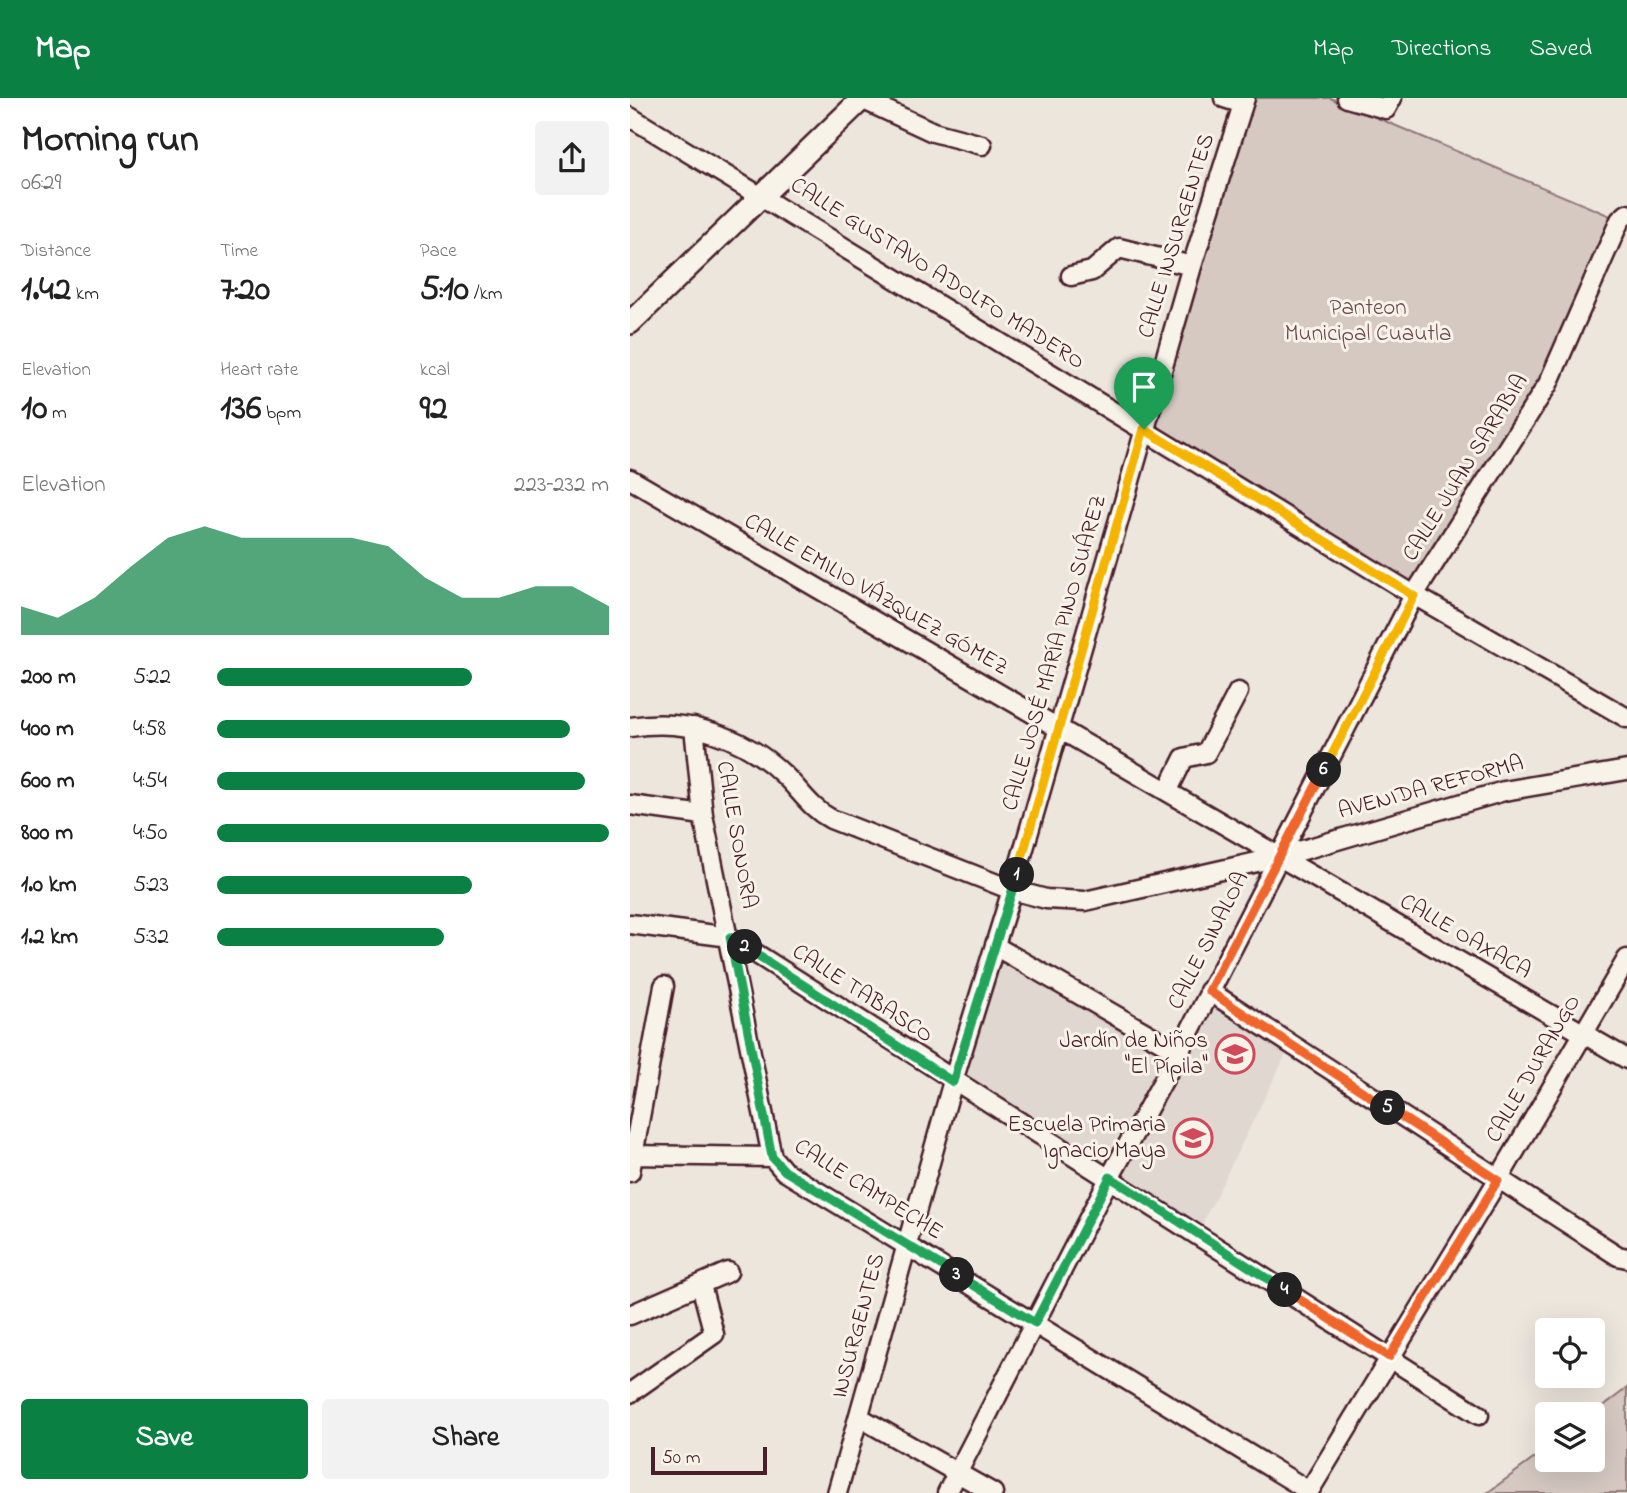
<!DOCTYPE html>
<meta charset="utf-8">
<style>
:root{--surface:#fff;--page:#f2f2f2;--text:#222;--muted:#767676;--accent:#0b8043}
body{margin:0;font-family:"Indie Flower",sans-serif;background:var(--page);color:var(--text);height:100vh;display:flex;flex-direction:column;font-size:26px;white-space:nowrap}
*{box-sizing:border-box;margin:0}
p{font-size:23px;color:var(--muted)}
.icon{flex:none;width:38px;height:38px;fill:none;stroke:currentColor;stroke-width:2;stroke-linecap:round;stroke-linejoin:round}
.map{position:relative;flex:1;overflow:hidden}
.side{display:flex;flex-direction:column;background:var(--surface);width:630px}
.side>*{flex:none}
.buttons{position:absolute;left:905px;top:1220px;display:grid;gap:14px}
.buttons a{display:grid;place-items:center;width:70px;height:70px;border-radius:7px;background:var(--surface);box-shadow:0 7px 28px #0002;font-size:35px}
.scale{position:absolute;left:21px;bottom:18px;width:116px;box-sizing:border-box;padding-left:7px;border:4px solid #4a1f2b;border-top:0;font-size:19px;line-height:24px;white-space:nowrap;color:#4a1f2b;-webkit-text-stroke:5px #f7f3e8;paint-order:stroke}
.pin{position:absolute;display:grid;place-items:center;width:60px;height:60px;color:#fff;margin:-72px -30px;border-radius:50% 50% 50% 0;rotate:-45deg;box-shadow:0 0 7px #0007}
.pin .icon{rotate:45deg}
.km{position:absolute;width:35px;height:35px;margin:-18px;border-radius:50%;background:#222;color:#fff;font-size:19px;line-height:35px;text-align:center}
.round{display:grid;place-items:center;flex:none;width:74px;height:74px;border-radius:7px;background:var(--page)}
.summary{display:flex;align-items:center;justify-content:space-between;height:119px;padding:0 21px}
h1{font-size:38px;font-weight:800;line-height:52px}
.stats{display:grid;grid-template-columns:repeat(3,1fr);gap:10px;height:119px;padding:7px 21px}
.stats div{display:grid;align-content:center}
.stats b{font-size:35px;font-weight:800}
.stats small{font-size:19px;font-weight:400}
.stats p{font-size:19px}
.chart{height:196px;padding:14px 21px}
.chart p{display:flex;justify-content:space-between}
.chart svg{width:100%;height:126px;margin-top:7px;fill:var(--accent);opacity:.7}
.action{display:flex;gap:14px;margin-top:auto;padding:14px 21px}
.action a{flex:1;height:80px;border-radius:7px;background:var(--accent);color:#fff;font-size:28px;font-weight:800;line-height:80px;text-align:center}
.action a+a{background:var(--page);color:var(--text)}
ul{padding:0 21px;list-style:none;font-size:23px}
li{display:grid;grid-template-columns:112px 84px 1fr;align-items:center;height:52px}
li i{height:18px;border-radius:9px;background:var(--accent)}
header{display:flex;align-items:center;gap:42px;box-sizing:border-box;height:98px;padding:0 35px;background:var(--accent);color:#fff}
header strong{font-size:33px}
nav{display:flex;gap:38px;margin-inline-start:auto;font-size:24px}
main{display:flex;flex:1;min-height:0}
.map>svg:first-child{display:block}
.built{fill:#e0d7d0}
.green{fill:#d5c9c2;stroke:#907476;stroke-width:2}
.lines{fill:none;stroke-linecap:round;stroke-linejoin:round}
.minor-casing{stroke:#4a1f2b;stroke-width:23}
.major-casing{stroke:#4a1f2b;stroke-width:26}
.minor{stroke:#f7f3e8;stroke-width:18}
.major{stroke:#f7f3e8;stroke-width:21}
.split-1-casing{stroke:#fff;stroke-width:14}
.split-2-casing{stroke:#fff;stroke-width:14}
.split-3-casing{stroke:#fff;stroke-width:14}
.split-4-casing{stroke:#fff;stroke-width:14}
.split-5-casing{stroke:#fff;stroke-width:14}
.split-6-casing{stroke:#fff;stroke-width:14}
.split-7-casing{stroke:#fff;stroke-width:14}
.split-1{stroke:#f5b400;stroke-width:9}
.split-2{stroke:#22a559;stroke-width:9}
.split-3{stroke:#22a559;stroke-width:9}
.split-4{stroke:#22a559;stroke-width:9}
.split-5{stroke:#f0652b;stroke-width:9}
.split-6{stroke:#f0652b;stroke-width:9}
.split-7{stroke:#f5b400;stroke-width:9}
.labels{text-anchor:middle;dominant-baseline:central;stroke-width:6;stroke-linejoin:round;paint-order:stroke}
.street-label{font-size:23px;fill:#4a1f2b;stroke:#f7f3e8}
.park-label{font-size:23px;fill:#6d4a51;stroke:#f7f3e8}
.poi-label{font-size:23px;fill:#4a1f2b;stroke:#f7f3e8;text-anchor:end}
</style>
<header>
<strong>Map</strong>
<nav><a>Map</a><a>Directions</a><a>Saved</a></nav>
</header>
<main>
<section class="side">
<div class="summary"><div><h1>Morning run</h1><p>06:29</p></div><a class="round"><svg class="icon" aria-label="share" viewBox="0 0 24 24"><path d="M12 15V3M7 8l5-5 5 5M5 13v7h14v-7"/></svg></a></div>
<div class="stats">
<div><p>Distance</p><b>1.42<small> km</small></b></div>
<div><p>Time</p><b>7:20</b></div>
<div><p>Pace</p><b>5:10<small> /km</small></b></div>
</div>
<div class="stats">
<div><p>Elevation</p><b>10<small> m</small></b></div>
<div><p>Heart rate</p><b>136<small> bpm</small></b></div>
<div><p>kcal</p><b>92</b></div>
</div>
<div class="chart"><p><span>Elevation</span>223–232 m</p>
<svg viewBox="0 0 160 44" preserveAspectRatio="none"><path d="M0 44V34L10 38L20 31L30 20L40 10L50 6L60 10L70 10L80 10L90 10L100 13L110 24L120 31L130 31L140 27L150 27L160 34V44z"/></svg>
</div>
<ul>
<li><b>200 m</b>5:22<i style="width:65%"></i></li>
<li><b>400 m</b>4:58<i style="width:90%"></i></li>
<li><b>600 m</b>4:54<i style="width:94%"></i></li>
<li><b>800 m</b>4:50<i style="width:100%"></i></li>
<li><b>1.0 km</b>5:23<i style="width:65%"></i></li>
<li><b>1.2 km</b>5:32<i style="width:58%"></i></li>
</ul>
<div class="action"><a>Save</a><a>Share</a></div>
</section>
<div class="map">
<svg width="997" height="1395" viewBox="0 0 997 1395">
<rect width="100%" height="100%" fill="#ece6dd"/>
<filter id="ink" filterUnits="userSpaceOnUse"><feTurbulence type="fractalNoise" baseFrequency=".0143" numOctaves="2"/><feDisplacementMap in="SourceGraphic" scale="14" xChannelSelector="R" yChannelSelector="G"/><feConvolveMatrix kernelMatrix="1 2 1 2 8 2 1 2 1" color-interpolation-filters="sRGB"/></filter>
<g filter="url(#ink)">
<path class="built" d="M 371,861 L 536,957 L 471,1065 L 335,984 Z
M 582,904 L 658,952 L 570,1130 L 491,1079 Z"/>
<path class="green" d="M 615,0 L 700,0 L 990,122 L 918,286 L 784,497 L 514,332 Z
M 997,1290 L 997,1395 L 857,1395 L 917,1351 L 917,1362 L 962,1362 L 963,1316 Z"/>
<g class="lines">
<g class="minor-casing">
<path id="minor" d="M 594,0 L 613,6
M 717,0 L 756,11 L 762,0
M 232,1 L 303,34 L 352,47
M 0,19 L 784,497 L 997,620
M 441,178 L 462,173 L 489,150 L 562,168
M 0,381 L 997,961
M 0,629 C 57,620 113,637 154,677 C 171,693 180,710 201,721 L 382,792 L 416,801 L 455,803 L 649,759 L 874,693 L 997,672
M 64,629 L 73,717 L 142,1059 L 154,1073 L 679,1393
M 538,692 L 554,660 L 576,655 L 608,594
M 0,707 L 73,717
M 0,826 L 100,839 L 849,1317
M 365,848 L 549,954
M 579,893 L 988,1158 L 997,1160
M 0,1057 L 142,1059
M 0,1074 L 34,888
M 0,1217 L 98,1174
M 0,1295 L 84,1236 L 71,1187
M 229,1319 L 363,1395
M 207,1395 L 323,983 L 382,792 L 562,168 L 615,0
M 317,1395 L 480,1079 L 549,954 L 784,497 L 918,286 L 990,122 L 997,116
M 678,1395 L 868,1082 L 997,861"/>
</g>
<g class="major-casing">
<path id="major" d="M 0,225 L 233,0"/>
</g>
<use href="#minor" class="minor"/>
<use href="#major" class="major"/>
</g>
</g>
<g class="lines" filter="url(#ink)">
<g class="split-1-casing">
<path id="split-1" d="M 387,777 L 514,331"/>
</g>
<g class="split-2-casing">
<path id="split-2" d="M 115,849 L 323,984 L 387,777"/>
</g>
<g class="split-3-casing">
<path id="split-3" d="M 115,849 L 100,839 L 142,1059 L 155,1073 L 327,1177"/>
</g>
<g class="split-4-casing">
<path id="split-4" d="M 327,1177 L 405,1225 L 480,1079 L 655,1192"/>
</g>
<g class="split-5-casing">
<path id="split-5" d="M 655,1192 L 759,1259 L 868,1082 L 758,1010"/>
</g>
<g class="split-6-casing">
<path id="split-6" d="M 694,672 L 579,893 L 758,1010"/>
</g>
<g class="split-7-casing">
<path id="split-7" d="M 514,331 L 784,498 L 694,672"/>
</g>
<use href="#split-1" class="split-1"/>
<use href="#split-2" class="split-2"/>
<use href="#split-3" class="split-3"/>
<use href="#split-4" class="split-4"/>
<use href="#split-5" class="split-5"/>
<use href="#split-6" class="split-6"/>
<use href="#split-7" class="split-7"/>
</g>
<defs>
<g id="school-ring" transform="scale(2.0125)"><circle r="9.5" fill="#f7f3e8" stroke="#d1495b" stroke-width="1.5"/><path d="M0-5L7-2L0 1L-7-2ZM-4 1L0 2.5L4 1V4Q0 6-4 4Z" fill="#d1495b"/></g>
</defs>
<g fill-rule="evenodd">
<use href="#school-ring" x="605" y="956"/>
<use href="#school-ring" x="563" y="1040"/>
</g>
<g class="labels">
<g class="street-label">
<text transform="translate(547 138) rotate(-73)">CALLE INSURGENTES</text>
<text transform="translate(307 176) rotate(32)">CALLE GUSTAVO ADOLFO MADERO</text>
<text transform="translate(836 370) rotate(-58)">CALLE JUAN SARABIA</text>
<text transform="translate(246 497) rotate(30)">CALLE EMILIO VÁZQUEZ GÓMEZ</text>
<text transform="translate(425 555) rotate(-74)">CALLE JOSÉ MARÍA PINO SUÁREZ</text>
<text transform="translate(801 690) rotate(-15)">AVENIDA REFORMA</text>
<text transform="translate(106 737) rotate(80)">CALLE SONORA</text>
<text transform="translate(835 839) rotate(30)">CALLE OAXACA</text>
<text transform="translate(579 843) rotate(-63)">CALLE SINALOA</text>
<text transform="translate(232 896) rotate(33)">CALLE TABASCO</text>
<text transform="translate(904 971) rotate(-60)">CALLE DURANGO</text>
<text transform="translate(238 1092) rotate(32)">CALLE CAMPECHE</text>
<text transform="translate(229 1228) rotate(-75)">INSURGENTES</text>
</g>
<g class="park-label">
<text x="738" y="210">Panteon<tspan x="738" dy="26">Municipal Cuautla</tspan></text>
</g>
<g class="poi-label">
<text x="578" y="943">Jardín de Niños<tspan x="578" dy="26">"El Pípila"</tspan></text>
<text x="536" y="1027">Escuela Primaria<tspan x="536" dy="26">Ignacio Maya</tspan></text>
</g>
</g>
</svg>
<div class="buttons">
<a><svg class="icon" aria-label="locate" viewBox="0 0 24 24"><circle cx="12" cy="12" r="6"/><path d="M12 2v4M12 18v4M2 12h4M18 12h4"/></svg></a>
<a><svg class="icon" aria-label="layers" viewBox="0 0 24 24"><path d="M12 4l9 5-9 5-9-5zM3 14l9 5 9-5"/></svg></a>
</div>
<div class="scale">50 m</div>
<div class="pin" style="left:514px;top:331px;background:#1e9e55"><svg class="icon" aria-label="arrive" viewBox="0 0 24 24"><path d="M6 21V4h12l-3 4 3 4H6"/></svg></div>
<b class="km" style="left:387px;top:777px">1</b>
<b class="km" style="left:115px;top:849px">2</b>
<b class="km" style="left:327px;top:1177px">3</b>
<b class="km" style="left:655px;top:1192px">4</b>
<b class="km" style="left:758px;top:1010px">5</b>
<b class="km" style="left:694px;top:672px">6</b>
</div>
</main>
